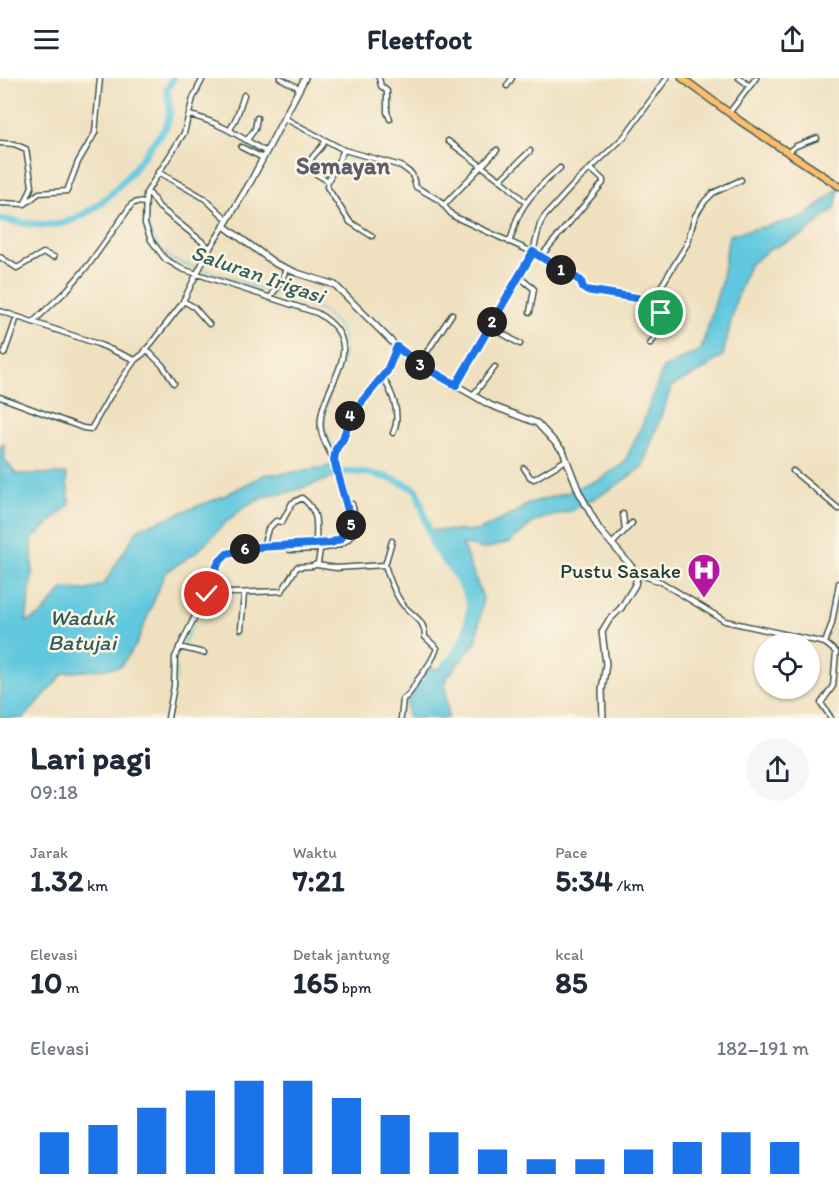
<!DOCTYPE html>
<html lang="id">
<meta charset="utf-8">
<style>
:root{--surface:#fff;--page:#f6f6f7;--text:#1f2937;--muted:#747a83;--accent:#1a73e8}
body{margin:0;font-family:Itim,sans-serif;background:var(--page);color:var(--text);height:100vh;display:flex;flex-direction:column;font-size:22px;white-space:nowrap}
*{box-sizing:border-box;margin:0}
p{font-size:20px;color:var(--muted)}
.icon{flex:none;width:33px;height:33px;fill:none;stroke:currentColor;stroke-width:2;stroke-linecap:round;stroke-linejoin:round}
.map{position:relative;height:640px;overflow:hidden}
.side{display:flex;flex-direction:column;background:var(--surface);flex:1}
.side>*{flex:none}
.buttons{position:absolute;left:754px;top:555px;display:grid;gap:12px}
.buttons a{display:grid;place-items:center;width:66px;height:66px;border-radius:50%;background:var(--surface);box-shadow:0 2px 4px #0004;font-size:30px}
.pin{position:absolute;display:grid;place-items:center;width:51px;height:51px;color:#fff;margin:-26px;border:3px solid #fff;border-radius:50%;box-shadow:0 2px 6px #0007}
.km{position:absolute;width:30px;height:30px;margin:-15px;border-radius:50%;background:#222;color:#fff;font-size:16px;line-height:30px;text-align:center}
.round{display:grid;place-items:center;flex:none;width:63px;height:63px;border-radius:32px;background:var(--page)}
.summary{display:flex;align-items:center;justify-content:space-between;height:102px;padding:0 30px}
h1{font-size:33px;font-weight:700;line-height:45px}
.metrics{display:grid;grid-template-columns:repeat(3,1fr);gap:9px;height:102px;padding:6px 30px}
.metrics div{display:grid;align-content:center}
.metrics b{font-size:30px;font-weight:700}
.metrics small{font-size:16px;font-weight:400}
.metrics p{font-size:16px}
.chart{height:168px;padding:12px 30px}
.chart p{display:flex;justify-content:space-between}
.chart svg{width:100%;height:108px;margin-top:6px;stroke:var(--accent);stroke-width:6}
header{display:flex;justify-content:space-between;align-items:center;height:78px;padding:0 30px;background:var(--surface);font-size:27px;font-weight:700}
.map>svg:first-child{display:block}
.water{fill:#61c8de;stroke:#408289;stroke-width:1.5}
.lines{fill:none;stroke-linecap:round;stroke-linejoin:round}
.stream{stroke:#61c8de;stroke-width:1.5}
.river{stroke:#61c8de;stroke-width:7}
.minor-casing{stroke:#3e5549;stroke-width:7}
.tertiary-casing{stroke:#3e5549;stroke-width:8}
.primary-casing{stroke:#3e5549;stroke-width:9}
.minor{stroke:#fff;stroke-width:4}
.tertiary{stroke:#fff;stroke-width:5}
.primary{stroke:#fcbd6f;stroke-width:6}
.route-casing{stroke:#fff;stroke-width:12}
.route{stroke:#1a73e8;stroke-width:8}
.labels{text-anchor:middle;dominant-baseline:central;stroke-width:5;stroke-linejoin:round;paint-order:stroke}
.poi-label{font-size:21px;fill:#1f3d34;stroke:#fcf5e5;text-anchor:end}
.water-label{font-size:22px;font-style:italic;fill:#30605e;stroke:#fcf5e5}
.quarter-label{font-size:24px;font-weight:bold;fill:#5c5f6b;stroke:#fcf5e5}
</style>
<header><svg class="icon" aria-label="menu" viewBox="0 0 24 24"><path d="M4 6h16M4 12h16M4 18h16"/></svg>Fleetfoot<svg class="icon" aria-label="share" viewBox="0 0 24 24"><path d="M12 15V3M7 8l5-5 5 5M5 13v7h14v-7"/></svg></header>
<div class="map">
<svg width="839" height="640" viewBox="0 0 839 640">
<rect width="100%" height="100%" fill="#fcf5e5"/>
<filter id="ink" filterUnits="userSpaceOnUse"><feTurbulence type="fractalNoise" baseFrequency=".0167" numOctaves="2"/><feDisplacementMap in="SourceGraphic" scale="12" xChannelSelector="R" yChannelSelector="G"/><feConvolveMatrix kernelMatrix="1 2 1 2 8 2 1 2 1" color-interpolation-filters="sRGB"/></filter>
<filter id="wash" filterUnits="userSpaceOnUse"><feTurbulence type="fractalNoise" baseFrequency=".008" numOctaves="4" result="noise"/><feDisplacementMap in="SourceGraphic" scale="24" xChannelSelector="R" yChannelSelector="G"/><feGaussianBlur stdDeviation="1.35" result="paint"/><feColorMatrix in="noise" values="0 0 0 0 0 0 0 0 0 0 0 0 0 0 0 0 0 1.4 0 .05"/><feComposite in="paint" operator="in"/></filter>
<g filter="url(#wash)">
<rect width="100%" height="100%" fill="#efe0c0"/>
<path class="water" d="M 839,110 L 835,130 L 804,156 L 770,171 L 749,187 L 736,222 L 723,277 L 703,292 L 672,308 L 642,389 L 611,411 L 573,432 L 535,443 L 510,464 L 484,471 L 462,466 L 483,520 L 476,564 L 445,602 L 448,640 L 408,640 L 407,624 L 424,589 L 438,591 L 451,581 L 465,558 L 470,527 L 465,514 L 452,493 L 434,470 L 428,452 L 478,453 L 513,436 L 530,425 L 566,415 L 600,401 L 624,385 L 643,345 L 663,290 L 701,272 L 721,205 L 729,157 L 805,139 Z
M 4,366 L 5,382 L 16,396 L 66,396 L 70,426 L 32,461 L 32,498 L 26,544 L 41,537 L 63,511 L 88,512 L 104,506 L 138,451 L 224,418 L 266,396 L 281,396 L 331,388 L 335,399 L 286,415 L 268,418 L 247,427 L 226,444 L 198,473 L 165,495 L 136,567 L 120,589 L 64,595 L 24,640 L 0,640 L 0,368 Z"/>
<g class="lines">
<path class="stream" d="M 186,55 L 190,40
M 147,138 C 148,157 159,171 173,182 L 308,226 C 336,239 351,254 342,287
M 332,311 C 321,342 321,344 335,374
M 337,378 L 353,443
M 183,567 L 197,539
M 176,604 L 176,591"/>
<path class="river" d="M 0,141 C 17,144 47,150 64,145 C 102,133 130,98 152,66 C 157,60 163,54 166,48 C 172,36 169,24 167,12 L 173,0
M 334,394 C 362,392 391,398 417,412 L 434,470 L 453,493 L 465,514 L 470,527 L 465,558 L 451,581 L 446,586"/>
</g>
</g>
<g filter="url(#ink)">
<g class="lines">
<g class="minor-casing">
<path id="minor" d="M 280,0 L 299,10
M 379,0 L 381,8 L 387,13 L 387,34 L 390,41
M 739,0 L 750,8
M 507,8 L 512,0
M 729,35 L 756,0
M 189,37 C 217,43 241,59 266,74
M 284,40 L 344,72 L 401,88 L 412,96 L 416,109 L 439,122 L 453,138 L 541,178 L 581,203 L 583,210 L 586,212 L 633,219 L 647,227 L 651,225 L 687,166 L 695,138 L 705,123 L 713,115 L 741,102
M 230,52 L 237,38 L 244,17
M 247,62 L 255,51 L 257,40
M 325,63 C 321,73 310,77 309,87 L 313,94 L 328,103
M 448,63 L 507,107 L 526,125
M 0,65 L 14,66 L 26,71 L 32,108 L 25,125
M 241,69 L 263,80
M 344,72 L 328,103 L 327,109 L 350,144 L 372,158
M 788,74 L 796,68 L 817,60
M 158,94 L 204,120 L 228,142
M 500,102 L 530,73
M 146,115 L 150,116 L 159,129 L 210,170
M 0,125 L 25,126 L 39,115 L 67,113 L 78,84 L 95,55 L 100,0
M 444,127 L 497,72
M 509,164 C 513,157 514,149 517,141 C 526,120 543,105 560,90
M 541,178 L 603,105 L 603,102 L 591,91
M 0,179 L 17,190 L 43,175 L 54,179
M 518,198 L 534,211 L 530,234
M 270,220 L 282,202 L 286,191
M 183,223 L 194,229 L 209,246
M 649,226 L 662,238 L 660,244 L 653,254 L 654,261 L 650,266
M 0,233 L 98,266 L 135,282 L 143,276 L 181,227 L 210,170 L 224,148
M 33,244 L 67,212 L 90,185 L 132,126 L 137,124 L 145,125
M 490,248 L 520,266
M 146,271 L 163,288 L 174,305
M 4,276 L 17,239
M 419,286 L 452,236
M 383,299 C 392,315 402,336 393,355
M 456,307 L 533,174 L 540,146 L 544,139 L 575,105 L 624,59 L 667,0
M 473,317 L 495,289
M 0,319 L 83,350 L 91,351 L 110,318 L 135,282
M 334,381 L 337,369 L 344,358 L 351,337 L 387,293 L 397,269
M 524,390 L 530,399 L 534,401 L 566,382
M 793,393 L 839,431
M 623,436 L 625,452
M 612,466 L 632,445
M 263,469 L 268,451 L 276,443 L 282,444 L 292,425 L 302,420 C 320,434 316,447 316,466
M 290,472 C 322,471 368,474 352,426
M 317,487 L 336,490 L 385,487 C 389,500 395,517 404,528 C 414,539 425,542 425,559 L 437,570 C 433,582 427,590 420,599 C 412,607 416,612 403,621 L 401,640
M 385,487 L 392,463
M 638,496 L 661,504 L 725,543 L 825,565
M 204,516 L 282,513 L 297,489 L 313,488 L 318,485 L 321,466
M 241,551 L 244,516
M 179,569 L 204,575
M 168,640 L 174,608 L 175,579 L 197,534 L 213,494 L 222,480 L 227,476 L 250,470 L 331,465 L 343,459 L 351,445 C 349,431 341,395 334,382 C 329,372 323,364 321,352 C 314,312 377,269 317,235 L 182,191 L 165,181 L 151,162 L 145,146 L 146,115 L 184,55 L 193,20 L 203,0
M 831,640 L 821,625 L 833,608 L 836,574 L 825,565 L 832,545 L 839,505"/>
</g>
<g class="tertiary-casing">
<path id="tertiary" d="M 305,0 L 251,103 L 224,148 L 276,186 L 297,195 L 335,207 L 397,269 L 419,286 L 490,327 L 537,345 L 563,373 L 579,414 L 599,451 L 638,496 L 635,507 L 621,530 L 609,542 L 602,554 L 606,586 L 602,612 L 603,640"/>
</g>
<g class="primary-casing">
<path id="primary" d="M 682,0 L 740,43 L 839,108"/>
</g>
<use href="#minor" class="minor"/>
<use href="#tertiary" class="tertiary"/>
<use href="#primary" class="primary"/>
</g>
</g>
<g class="lines" filter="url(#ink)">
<g class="route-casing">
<path id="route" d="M 207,516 L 204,516 L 219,484 L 227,476 L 258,469 L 331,465 L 340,461 L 348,453 L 351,443 L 334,382 L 336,371 L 343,361 L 351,337 L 387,293 L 397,269 L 419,286 L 456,307 L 533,174 L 581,203 L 583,210 L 586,212 L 637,220 L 661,235"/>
</g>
<use href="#route" class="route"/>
</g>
<defs>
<g id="hospital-pin" transform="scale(1.725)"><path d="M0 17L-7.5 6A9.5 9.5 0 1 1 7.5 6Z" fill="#b5179e" stroke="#fcf5e5"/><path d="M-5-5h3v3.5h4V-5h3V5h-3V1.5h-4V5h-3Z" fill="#fff"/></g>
</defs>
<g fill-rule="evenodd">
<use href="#hospital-pin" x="704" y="492"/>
</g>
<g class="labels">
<g class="poi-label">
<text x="681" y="492">Pustu Sasake</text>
</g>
<g class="water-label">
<text transform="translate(258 196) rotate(19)">Saluran Irigasi</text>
<text x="82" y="539">Waduk<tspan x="82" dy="25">Batujai</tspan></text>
</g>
<g class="quarter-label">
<text x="343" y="87">Semayan</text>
</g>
</g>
</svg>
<div class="buttons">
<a><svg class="icon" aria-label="locate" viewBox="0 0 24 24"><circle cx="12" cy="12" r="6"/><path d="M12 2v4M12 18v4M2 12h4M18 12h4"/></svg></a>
</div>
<div class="pin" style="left:661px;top:235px;background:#1e9e55"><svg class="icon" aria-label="arrive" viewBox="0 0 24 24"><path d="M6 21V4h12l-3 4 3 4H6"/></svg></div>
<div class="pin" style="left:207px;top:516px;background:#d93025"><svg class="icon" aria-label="check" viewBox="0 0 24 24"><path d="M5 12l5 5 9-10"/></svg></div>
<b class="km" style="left:561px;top:192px">1</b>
<b class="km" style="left:492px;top:244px">2</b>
<b class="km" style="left:420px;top:287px">3</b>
<b class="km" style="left:350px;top:338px">4</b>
<b class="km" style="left:351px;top:447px">5</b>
<b class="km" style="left:245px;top:471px">6</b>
</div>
<section class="side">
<div class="summary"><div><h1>Lari pagi</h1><p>09:18</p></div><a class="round"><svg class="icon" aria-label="share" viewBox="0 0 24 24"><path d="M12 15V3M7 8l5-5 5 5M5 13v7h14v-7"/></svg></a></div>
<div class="metrics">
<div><p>Jarak</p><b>1.32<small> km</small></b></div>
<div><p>Waktu</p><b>7:21</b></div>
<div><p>Pace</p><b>5:34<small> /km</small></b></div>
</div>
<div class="metrics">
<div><p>Elevasi</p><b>10<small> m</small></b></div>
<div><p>Detak jantung</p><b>165<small> bpm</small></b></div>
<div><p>kcal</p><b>85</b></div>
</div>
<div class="chart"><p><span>Elevasi</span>182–191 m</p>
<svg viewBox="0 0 160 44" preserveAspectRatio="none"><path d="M5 44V27M15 44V24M25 44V17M35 44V10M45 44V6M55 44V6M65 44V13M75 44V20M85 44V27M95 44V34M105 44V38M115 44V38M125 44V34M135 44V31M145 44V27M155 44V31"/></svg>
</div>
</section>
